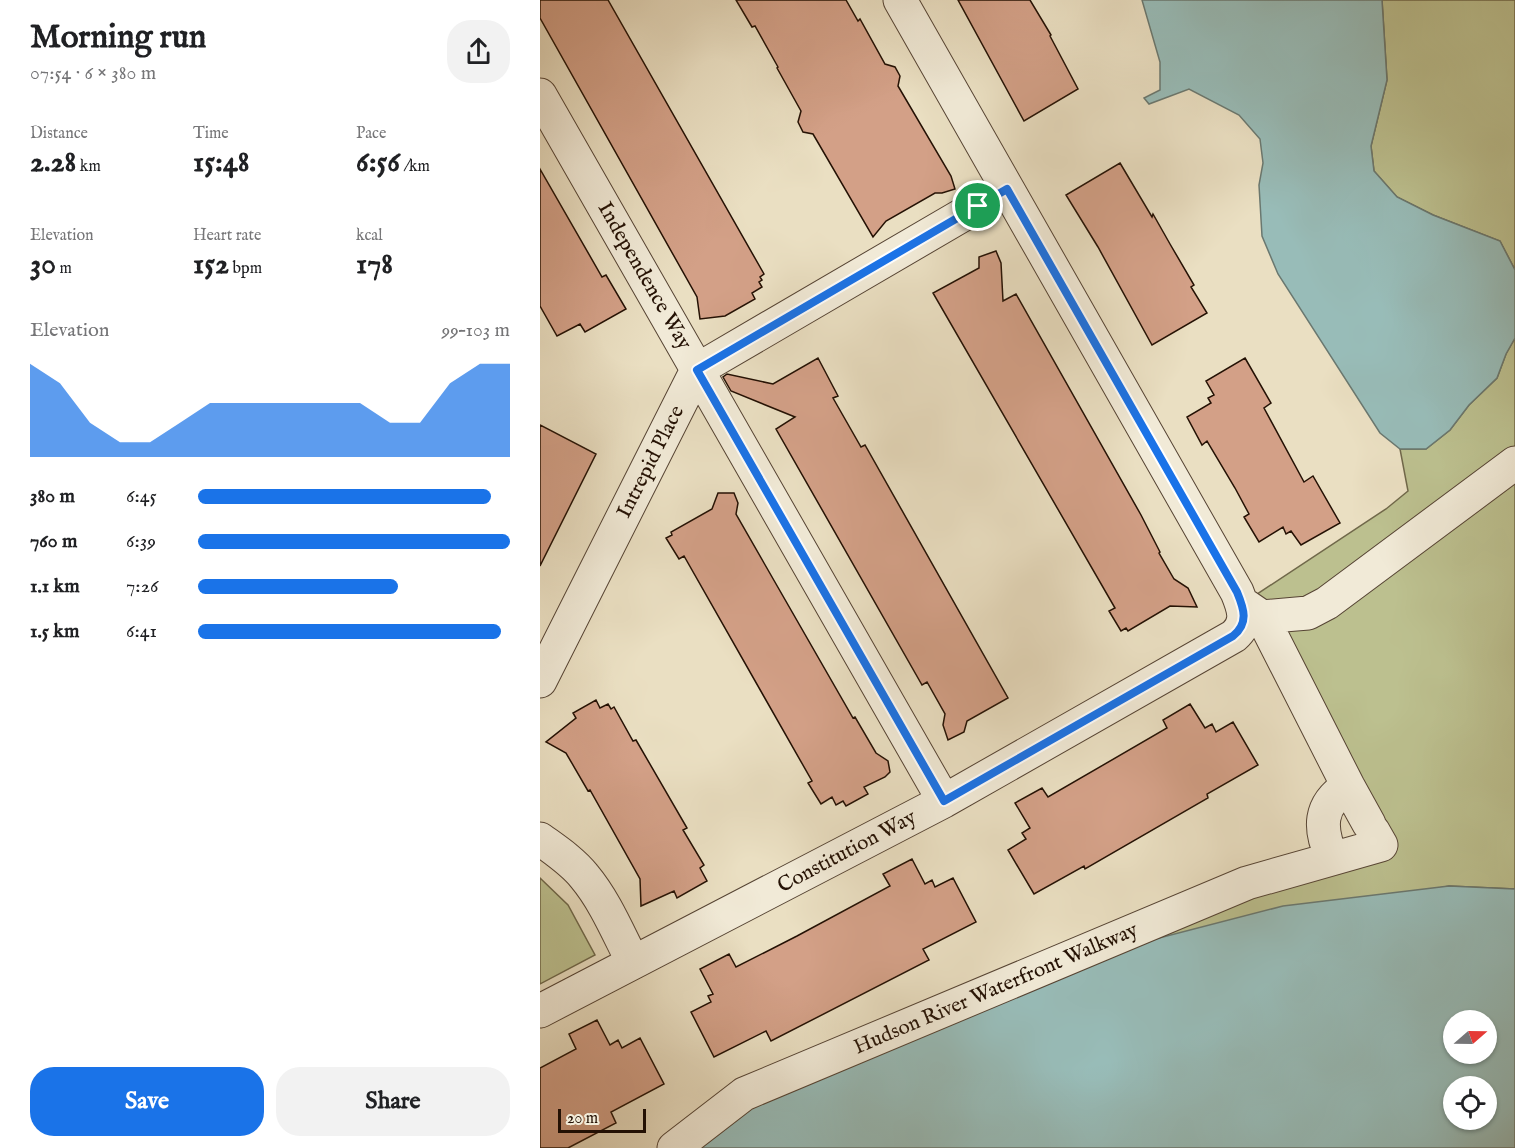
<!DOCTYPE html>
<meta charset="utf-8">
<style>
:root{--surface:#fff;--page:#f2f2f2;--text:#202124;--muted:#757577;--accent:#1a73e8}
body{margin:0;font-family:"IM FELL English",serif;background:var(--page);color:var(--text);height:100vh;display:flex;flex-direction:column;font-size:22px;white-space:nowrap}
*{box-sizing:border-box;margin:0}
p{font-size:20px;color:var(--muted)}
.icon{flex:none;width:33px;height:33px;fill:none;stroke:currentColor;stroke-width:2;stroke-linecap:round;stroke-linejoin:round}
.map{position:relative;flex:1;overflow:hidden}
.side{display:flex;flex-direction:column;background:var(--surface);width:540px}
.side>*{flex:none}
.needle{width:39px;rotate:70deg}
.controls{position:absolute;left:903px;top:1010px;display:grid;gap:12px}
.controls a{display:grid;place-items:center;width:54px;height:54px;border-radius:50%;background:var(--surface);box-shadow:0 2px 4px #0004;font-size:30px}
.scale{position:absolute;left:18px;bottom:15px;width:88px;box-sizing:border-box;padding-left:6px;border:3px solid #241104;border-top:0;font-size:16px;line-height:21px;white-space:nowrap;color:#241104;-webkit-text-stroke:4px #f1ead7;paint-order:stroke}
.pin{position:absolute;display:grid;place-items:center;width:51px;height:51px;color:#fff;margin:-26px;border:3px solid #fff;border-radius:50%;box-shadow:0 2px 6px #0007}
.round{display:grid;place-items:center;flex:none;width:63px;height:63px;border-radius:24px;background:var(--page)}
.summary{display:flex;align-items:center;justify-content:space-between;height:102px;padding:0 30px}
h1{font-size:33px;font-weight:700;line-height:45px}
.figures{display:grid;grid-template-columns:repeat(3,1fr);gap:9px;height:102px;padding:6px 30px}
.figures div{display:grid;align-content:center}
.figures b{font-size:30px;font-weight:700}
.figures small{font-size:16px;font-weight:400}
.figures p{font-size:16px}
.chart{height:168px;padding:12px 30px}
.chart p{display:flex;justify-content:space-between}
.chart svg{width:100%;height:108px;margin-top:6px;fill:var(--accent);opacity:.7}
.button{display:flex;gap:12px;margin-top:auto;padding:12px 30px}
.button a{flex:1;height:69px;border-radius:24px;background:var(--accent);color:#fff;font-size:24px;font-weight:700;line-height:69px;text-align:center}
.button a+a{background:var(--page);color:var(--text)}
ul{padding:0 30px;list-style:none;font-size:20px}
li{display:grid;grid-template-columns:96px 72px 1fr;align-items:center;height:45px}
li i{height:15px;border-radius:8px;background:var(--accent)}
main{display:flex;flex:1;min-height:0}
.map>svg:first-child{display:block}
.green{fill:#bcc08f;stroke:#70684a;stroke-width:1.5}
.water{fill:#98bcb8;stroke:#6a7870;stroke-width:1.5;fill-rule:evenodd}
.building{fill:#d3a087;stroke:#241104;stroke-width:1.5}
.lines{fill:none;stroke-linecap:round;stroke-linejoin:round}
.minor-casing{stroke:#564434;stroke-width:35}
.minor{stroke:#f1ead7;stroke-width:33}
.route-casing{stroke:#fff;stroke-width:12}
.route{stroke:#1a73e8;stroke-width:8}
.labels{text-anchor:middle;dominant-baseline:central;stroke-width:4.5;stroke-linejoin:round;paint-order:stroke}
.street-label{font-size:21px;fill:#241104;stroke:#f1ead7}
</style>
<main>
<section class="side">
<div class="summary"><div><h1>Morning run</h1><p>07:54 · 6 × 380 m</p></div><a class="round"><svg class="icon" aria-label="share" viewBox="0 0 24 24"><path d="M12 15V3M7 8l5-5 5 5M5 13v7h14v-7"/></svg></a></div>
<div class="figures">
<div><p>Distance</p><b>2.28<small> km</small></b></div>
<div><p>Time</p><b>15:48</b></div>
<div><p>Pace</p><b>6:56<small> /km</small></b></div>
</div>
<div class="figures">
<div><p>Elevation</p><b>30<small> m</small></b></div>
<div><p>Heart rate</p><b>152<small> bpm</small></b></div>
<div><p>kcal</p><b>178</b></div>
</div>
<div class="chart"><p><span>Elevation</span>99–103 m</p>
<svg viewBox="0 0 160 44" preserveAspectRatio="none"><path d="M0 44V6L10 14L20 30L30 38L40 38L50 30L60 22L70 22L80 22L90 22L100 22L110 22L120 30L130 30L140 14L150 6L160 6V44z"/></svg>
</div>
<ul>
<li><b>380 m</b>6:45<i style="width:94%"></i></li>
<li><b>760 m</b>6:39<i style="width:100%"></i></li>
<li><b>1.1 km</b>7:26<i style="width:64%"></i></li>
<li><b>1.5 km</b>6:41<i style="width:97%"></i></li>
</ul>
<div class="button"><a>Save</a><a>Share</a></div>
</section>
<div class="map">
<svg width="975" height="1148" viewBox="0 0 975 1148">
<rect width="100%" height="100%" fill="#eadfc2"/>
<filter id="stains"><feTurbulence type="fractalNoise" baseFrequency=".00333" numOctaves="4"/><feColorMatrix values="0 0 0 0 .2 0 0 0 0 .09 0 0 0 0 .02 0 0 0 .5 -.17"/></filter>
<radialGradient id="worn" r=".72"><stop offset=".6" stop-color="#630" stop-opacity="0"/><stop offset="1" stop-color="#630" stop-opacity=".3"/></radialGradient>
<path class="green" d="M 842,0 L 975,0 L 975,270 L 960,241 L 893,215 L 857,197 L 834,171 L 831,146 L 847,80 Z
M 975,338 L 975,889 L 909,886 L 569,951 L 721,894 L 851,853 L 702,604 L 846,509 L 868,491 L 860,449 L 886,449 L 910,430 L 929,405 L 957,378 L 966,354 Z
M 0,878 L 28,905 L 55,955 L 0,984 Z"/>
<path class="water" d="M 602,0 L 842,0 L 847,80 L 831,146 L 834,171 L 857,197 L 893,215 L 960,241 L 975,270 L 975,338 L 966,354 L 957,378 L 929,405 L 910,430 L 886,449 L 860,449 L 840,433 L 738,274 L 722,236 L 719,185 L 723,163 L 720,139 L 699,115 L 649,89 L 609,104 L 604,98 L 620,90 L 620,62 Z
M 909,886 L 975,889 L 975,1148 L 147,1148 L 209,1102 L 569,951 L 743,906 ZM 914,1020 L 946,1020 L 946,1053 L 914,1053 ZM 914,1086 L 946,1086 L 946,1119 L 914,1119 Z"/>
<path class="building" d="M 0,0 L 68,0 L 224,274 L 220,277 L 222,280 L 219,282 L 222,287 L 212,293 L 215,299 L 185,316 L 160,319 L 157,297 L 0,18 Z
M 196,0 L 306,0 L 318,21 L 320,19 L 345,64 L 355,67 L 360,76 L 358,86 L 411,176 L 415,189 L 402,193 L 395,193 L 346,221 L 333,237 L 273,134 L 263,132 L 258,122 L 261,111 L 237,68 L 238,67 L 215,26 L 212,27 Z
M 418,0 L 490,0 L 511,35 L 510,36 L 538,89 L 484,121 Z
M 580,163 L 612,217 L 613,214 L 630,244 L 654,285 L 651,287 L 667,313 L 612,345 L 558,247 L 526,195 Z
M 0,169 L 62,277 L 66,275 L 86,309 L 45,332 L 40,324 L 17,336 L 0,306 Z
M 456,251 L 461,263 L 463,301 L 476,294 L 601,515 L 620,552 L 619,553 L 634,579 L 648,588 L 657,607 L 630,606 L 588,631 L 586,628 L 581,631 L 569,611 L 575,608 L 393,293 L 439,268 L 439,257 Z
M 278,358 L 298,396 L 293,398 L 321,447 L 325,445 L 468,698 L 427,721 L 424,732 L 408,740 L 403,725 L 405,714 L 387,682 L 382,685 L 236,429 L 255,417 L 191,391 L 183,377 L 187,374 L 233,384 Z
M 705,358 L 731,403 L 724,408 L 764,482 L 773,476 L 800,523 L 761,545 L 751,531 L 746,534 L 743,527 L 719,542 L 704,517 L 709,514 L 695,488 L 667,441 L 662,445 L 647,417 L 671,403 L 668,398 L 674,395 L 666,381 Z
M 0,425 L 56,454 L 0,566 Z
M 178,493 L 194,493 L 198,503 L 196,514 L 224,563 L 313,718 L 315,717 L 336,753 L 348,761 L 350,772 L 345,777 L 324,787 L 328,794 L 306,806 L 303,801 L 296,805 L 292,797 L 281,804 L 268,783 L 272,781 L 144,556 L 139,559 L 126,538 L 132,535 L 131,532 L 172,509 Z
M 56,700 L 60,708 L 68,704 L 71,709 L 74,707 L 93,741 L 96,740 L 147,828 L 143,830 L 164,865 L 160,868 L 167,881 L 137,898 L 134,891 L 101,906 L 100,879 L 50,790 L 48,791 L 26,753 L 6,742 L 36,718 L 33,713 Z
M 650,704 L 665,728 L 672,724 L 676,732 L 693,722 L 718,765 L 667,794 L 668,798 L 545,869 L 544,866 L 494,894 L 468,850 L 486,839 L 482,833 L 490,828 L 475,803 L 502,788 L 508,797 L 627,728 L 623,720 Z
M 372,859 L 385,884 L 392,880 L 395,887 L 413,878 L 436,922 L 383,949 L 389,960 L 231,1041 L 226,1031 L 174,1057 L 151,1012 L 171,1002 L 168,996 L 173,994 L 160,969 L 189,954 L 196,967 L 257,936 L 350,886 L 343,874 Z
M 57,1020 L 70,1045 L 78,1040 L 82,1048 L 100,1038 L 124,1084 L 71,1112 L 76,1123 L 28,1148 L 0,1148 L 0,1068 L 36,1049 L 29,1034 Z"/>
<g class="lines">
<g class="minor-casing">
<path id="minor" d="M 0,95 L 404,801
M 706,606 L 722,617 L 808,786 L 829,824
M 722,617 L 768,613 L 787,603 L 975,463
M 0,681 L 157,370 L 467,189
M 0,839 C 15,850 32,861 44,876 C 65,901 78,933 93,962
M 792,858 C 779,829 778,805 808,786
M 0,1011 L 404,801 L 694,636 C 709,623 704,609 697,592 L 360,0
M 134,1148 L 204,1094 L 707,883 L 841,845 L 833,831"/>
</g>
<use href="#minor" class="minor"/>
</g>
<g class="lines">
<g class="route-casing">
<path id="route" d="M 467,189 L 697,592 C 704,609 709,623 693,636 L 404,801 L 157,370 Z"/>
</g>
<use href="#route" class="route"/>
</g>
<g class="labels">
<g class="street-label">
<text transform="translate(104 276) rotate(60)">Independence Way</text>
<text transform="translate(111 462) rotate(-63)">Intrepid Place</text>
<text transform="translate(307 852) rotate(-28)">Constitution Way</text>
<text transform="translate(456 989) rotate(-23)">Hudson River Waterfront Walkway</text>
</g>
</g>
<rect width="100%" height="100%" filter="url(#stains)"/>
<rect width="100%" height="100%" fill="url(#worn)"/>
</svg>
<div class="controls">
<a><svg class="needle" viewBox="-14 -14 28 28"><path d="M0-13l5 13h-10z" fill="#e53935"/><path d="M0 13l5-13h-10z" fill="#757577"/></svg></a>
<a><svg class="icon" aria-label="locate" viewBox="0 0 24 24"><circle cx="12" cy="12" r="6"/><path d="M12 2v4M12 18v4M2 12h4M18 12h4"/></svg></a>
</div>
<div class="scale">20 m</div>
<div class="pin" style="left:438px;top:206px;background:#1e9e55"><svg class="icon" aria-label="arrive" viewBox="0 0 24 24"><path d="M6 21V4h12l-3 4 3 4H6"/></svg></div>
</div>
</main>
